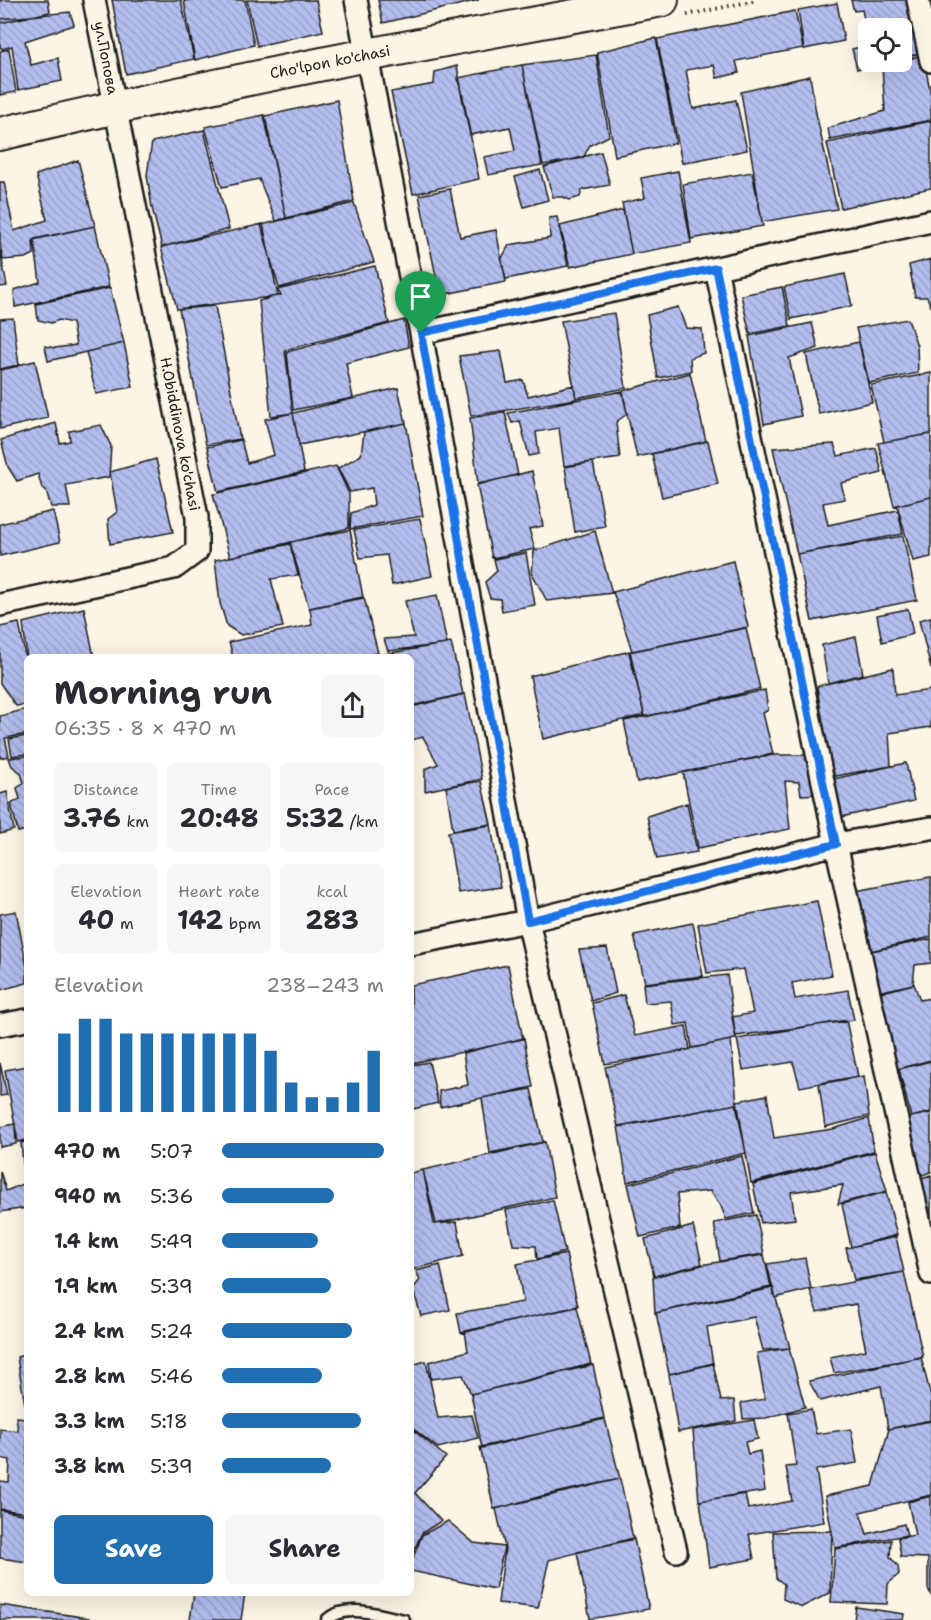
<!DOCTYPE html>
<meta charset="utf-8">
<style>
:root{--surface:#fff;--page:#f7f7f7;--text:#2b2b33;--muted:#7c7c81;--accent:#1f6fb2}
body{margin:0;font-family:"Shantell Sans",sans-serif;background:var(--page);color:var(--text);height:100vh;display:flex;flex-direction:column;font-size:22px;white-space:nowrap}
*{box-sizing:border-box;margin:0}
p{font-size:20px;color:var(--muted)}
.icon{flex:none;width:33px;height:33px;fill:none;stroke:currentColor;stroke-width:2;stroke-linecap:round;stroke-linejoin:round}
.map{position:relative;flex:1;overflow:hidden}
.side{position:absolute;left:24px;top:654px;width:390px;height:942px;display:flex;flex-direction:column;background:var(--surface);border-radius:9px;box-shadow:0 6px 24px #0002}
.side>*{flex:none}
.controls{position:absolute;left:858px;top:18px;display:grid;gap:12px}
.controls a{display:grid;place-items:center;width:54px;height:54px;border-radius:9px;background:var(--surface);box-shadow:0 6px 24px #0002;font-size:30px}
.pin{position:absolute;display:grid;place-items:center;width:51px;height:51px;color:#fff;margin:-62px -26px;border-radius:50% 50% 50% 0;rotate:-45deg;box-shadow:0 0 6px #0007}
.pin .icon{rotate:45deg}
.round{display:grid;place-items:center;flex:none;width:63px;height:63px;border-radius:9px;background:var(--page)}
.summary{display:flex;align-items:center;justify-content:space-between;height:102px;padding:0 30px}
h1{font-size:33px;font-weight:700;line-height:45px}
.figures{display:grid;grid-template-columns:repeat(3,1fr);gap:9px;height:102px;padding:6px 30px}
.figures div{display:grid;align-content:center;border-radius:9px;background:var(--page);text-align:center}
.figures b{font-size:26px;font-weight:700}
.figures small{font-size:16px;font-weight:400}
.figures p{font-size:16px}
.chart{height:168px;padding:12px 30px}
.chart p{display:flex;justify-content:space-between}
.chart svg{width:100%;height:108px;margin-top:6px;stroke:var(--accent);stroke-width:6}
.action{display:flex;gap:12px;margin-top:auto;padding:12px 30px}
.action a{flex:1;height:69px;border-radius:9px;background:var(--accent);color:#fff;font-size:24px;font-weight:700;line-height:69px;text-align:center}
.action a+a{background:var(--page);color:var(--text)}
ul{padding:0 30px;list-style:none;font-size:20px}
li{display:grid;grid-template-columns:96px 72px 1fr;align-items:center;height:45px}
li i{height:15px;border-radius:8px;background:var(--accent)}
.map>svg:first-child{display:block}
.building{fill:url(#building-back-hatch);stroke:#1c1c1c;stroke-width:1.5}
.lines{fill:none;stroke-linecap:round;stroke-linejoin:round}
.lane-casing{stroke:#1c1c1c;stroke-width:15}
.street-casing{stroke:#1c1c1c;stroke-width:26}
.secondary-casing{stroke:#1c1c1c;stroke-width:36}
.path{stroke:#1c1c1c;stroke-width:4;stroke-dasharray:1.5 4.5;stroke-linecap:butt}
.lane{stroke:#fcf5e5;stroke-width:10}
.street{stroke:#fcf5e5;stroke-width:21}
.secondary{stroke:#fcf5e5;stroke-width:32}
.route-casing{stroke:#fff;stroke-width:12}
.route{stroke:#1a73e8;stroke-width:8}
.labels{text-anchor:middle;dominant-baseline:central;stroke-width:6;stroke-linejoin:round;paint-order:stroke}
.street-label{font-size:15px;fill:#1c1c1c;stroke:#fcf5e5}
</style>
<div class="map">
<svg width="931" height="1620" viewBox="0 0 931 1620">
<defs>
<pattern id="building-back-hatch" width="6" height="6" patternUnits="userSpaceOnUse" patternTransform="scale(1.5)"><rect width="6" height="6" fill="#b3beef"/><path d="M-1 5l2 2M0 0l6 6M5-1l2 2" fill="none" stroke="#99a3cc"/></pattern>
</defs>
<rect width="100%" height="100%" fill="#fcf5e5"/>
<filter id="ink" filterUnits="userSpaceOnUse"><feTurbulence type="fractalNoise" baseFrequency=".0167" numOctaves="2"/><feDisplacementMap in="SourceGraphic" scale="12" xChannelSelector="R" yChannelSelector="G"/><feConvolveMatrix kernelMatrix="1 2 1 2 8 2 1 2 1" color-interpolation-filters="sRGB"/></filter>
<g filter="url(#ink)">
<path class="building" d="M 0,0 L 48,0 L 50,12 L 0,23 Z
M 112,0 L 181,0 L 194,59 L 126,74 Z
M 191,0 L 245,0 L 254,45 L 195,60 L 184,1 Z
M 247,0 L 316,0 L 323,31 L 257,46 Z
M 378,0 L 479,0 L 383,23 Z
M 851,0 L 913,0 L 922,53 L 902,58 L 902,28 L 868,28 L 868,36 L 862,10 L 854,11 Z
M 837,3 L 844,41 L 804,49 L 798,10 Z
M 795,11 L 803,48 L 736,61 L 739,73 L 717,78 L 714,65 L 686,70 L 693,109 L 736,100 L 747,150 L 682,163 L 657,39 Z
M 70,12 L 74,25 L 25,41 L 31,65 L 58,58 L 62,81 L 18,90 L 12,46 L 2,49 L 0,47 L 0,19 Z
M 656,38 L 676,143 L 615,156 L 597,52 Z
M 868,45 L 868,62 L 888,62 L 857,69 L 852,49 Z
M 9,49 L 16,92 L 0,95 L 0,51 Z
M 596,55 L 609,136 L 590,145 L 583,158 L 543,165 L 522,65 Z
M 923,55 L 931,95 L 931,120 L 830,140 L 828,128 L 885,111 L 882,66 Z
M 522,65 L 542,165 L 488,175 L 484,157 L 515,151 L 510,127 L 470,135 L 458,78 Z
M 457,66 L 479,179 L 413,194 L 391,92 L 434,84 L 435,72 Z
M 810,76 L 816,113 L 837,209 L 762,222 L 741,92 Z
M 337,100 L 354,201 L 286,218 L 265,116 Z
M 264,115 L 286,218 L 276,221 L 259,179 L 222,187 L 205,127 Z
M 931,121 L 931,188 L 841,208 L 827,143 Z
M 204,130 L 229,229 L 162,247 L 152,208 L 147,175 L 152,142 Z
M 601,152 L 610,185 L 582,190 L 580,197 L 570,200 L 563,197 L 553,197 L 544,167 Z
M 78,160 L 95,226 L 33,240 L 34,254 L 26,258 L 3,260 L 0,244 L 0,182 L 4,182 L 14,231 L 47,220 L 36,175 Z
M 540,170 L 548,200 L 524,207 L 515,177 Z
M 678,171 L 691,243 L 632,254 L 622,203 L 645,198 L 641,178 Z
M 752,172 L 763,226 L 691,239 L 683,184 Z
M 450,189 L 460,237 L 496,230 L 506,282 L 440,295 L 419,195 Z
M 354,203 L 374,262 L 279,288 L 261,225 Z
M 623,210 L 632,254 L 570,267 L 560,226 Z
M 557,217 L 568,266 L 506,279 L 501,260 L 509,245 L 550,238 L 549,218 Z
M 263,224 L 278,296 L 177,309 L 161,247 Z
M 95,226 L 109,287 L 15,307 L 14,290 L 40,282 L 34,239 Z
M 0,250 L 7,286 L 0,287 Z
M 931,259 L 931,307 L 927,297 L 915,297 L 909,265 Z
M 375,266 L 389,323 L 285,350 L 293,413 L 271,416 L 259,301 L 281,295 L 277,290 Z
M 845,274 L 852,306 L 791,319 L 784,287 Z
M 782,287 L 790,326 L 750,334 L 741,295 Z
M 110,288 L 124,343 L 48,361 L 45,346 L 55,348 L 76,345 L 72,323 L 59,320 L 51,323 L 38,320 L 36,304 Z
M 215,306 L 240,439 L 206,445 L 179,309 Z
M 678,307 L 686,328 L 702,329 L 704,353 L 690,358 L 691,371 L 658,378 L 647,315 Z
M 614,313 L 626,388 L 576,398 L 561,321 Z
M 13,318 L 19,366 L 0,370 L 0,319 Z
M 908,319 L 917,346 L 918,373 L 869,383 L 856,328 Z
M 404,320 L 409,347 L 346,363 L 353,398 L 293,410 L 287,352 Z
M 812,323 L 818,348 L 789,358 L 801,416 L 764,424 L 749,336 Z
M 859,342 L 872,402 L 819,414 L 806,354 Z
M 124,343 L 133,387 L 96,394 L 86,352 Z
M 501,351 L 507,383 L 523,380 L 528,396 L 574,385 L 576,399 L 471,416 L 459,356 Z
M 35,361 L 48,418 L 0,429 L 0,369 Z
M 690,373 L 706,441 L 637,457 L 622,391 Z
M 931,373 L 931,434 L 884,442 L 871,385 Z
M 398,388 L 406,423 L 299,445 L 293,413 Z
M 623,391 L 627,414 L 616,422 L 620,458 L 564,466 L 559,428 L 536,432 L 539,454 L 529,456 L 520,421 L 512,423 L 508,413 Z
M 505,412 L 518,475 L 478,484 L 470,418 Z
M 293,413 L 304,472 L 218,492 L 207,447 L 241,440 L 247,463 L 274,455 L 265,419 Z
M 56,423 L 60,443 L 70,441 L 69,431 L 101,425 L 111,446 L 109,477 L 66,485 L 70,507 L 51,507 L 46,490 L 42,488 L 38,474 L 17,481 L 8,467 L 1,440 Z
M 406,423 L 423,516 L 350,529 L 351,513 L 374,505 L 372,488 L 350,492 L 338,468 L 361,455 L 364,432 Z
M 931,434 L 931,497 L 894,506 L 878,443 Z
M 708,441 L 718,484 L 662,497 L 652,454 Z
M 834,444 L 838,456 L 876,448 L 882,473 L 841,483 L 845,499 L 823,503 L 828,525 L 898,510 L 903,534 L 797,554 L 773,448 Z
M 156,459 L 173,532 L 110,544 L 108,519 L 117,512 L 110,472 Z
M 593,462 L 605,526 L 575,532 L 565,467 Z
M 336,466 L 349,494 L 349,528 L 230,557 L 213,494 Z
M 532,471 L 543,526 L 529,529 L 535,549 L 492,558 L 477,485 Z
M 931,497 L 931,557 L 913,561 L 897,505 Z
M 53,511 L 60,542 L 0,556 L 0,524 Z
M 420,519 L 432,576 L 392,585 L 387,555 L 360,558 L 354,530 Z
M 350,530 L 363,597 L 309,608 L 290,542 Z
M 595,531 L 612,593 L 547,601 L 532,573 L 534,551 Z
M 903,536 L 917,600 L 812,621 L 797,554 Z
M 290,544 L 298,575 L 271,579 L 283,627 L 241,635 L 227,626 L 220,603 L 215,560 Z
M 526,553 L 535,605 L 502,611 L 500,599 L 490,598 L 485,582 L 497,571 L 494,559 Z
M 733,561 L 748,627 L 632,651 L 613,592 Z
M 437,595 L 447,644 L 388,651 L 384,639 L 414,637 L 405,601 Z
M 364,598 L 378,653 L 355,657 L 233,657 L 229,642 L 312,625 L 310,608 Z
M 84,608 L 94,657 L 27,657 L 27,659 L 23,623 Z
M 908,609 L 913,634 L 882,642 L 877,615 Z
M 931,617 L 931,669 L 919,620 Z
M 19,623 L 27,666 L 27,705 L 16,706 L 0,683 L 0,627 Z
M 746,628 L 760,689 L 645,717 L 629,652 Z
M 856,637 L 863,674 L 828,683 L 822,645 Z
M 451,643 L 463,694 L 411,706 L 411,657 L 366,657 Z
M 630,651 L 644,715 L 543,739 L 530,676 Z
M 893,668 L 895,695 L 931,690 L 931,727 L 889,733 L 891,766 L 830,777 L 817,686 Z
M 765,690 L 768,710 L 763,713 L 773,754 L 637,782 L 624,721 Z
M 465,694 L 482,779 L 425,791 L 425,769 L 438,764 L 423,737 L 411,740 L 411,707 Z
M 27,709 L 27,734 L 5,738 L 9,756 L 0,758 L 0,716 Z
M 27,736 L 27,754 L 12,756 L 9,739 Z
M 773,755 L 816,755 L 820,794 L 801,795 L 799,782 L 785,781 L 790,829 L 698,848 L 683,772 Z
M 27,756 L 27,830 L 18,832 L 11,804 L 20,799 L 17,788 L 24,783 L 21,773 L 12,766 L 9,758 Z
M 906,763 L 914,801 L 841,817 L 833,779 Z
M 481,781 L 491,824 L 453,830 L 446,787 Z
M 7,792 L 14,830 L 0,834 L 0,794 Z
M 687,803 L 697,852 L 657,859 L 647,816 Z
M 491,825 L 501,887 L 458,893 L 448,832 Z
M 931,877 L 931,937 L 866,952 L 855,891 Z
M 817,901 L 832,975 L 792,983 L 795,999 L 848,990 L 854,1020 L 736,1036 L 736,1039 L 732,1017 L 753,1013 L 744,969 L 707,973 L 698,924 Z
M 16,911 L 27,967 L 27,983 L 0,990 L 0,914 Z
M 693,923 L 703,976 L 645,983 L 634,935 Z
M 931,939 L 931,963 L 915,965 L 913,984 L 878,992 L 867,952 Z
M 607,948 L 616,993 L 591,1001 L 579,950 Z
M 508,965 L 523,1039 L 412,1063 L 411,985 Z
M 727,975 L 736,1039 L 692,1048 L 688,1023 L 675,1025 L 671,1001 L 645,1003 L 643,984 Z
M 914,984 L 920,1000 L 931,998 L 931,1060 L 897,1069 L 879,993 Z
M 624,995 L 635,1036 L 686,1026 L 690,1050 L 605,1064 L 592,1003 Z
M 846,1020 L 858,1076 L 800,1087 L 793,1062 L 743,1070 L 737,1039 Z
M 524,1038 L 533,1087 L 440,1107 L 439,1091 L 468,1085 L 463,1053 Z
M 731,1040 L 737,1104 L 618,1127 L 605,1067 Z
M 931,1061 L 931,1112 L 911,1117 L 899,1069 Z
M 429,1062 L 438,1103 L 413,1109 L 411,1097 L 411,1065 Z
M 0,1063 L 7,1095 L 0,1096 Z
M 27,1066 L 27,1140 L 18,1142 L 5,1070 Z
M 864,1076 L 869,1116 L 825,1127 L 819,1084 Z
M 531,1089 L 543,1142 L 490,1153 L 482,1098 Z
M 767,1095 L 774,1138 L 833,1129 L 869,1118 L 874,1151 L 751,1183 L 737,1101 Z
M 736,1104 L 746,1153 L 627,1182 L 618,1126 Z
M 931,1113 L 931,1172 L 919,1176 L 905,1118 Z
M 15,1124 L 16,1144 L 0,1147 L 0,1127 Z
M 27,1141 L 27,1208 L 0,1212 L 0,1171 L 6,1191 L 25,1183 L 21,1143 Z
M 545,1142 L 555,1197 L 436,1224 L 423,1170 Z
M 875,1152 L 887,1191 L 838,1204 L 843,1185 L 791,1192 L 795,1219 L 761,1223 L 753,1184 Z
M 742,1156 L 754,1213 L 726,1219 L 720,1204 L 710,1191 L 677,1194 L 680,1228 L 640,1237 L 628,1184 Z
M 423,1170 L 434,1224 L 457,1222 L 463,1256 L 411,1270 L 411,1173 Z
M 931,1175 L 931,1228 L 918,1179 Z
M 886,1192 L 897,1235 L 851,1247 L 842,1204 Z
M 553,1200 L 565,1252 L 537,1259 L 536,1246 L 513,1245 L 506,1210 Z
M 756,1215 L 764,1254 L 720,1261 L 714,1223 Z
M 693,1226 L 702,1264 L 654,1276 L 645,1239 Z
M 896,1237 L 904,1272 L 854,1280 L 846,1248 Z
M 566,1254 L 578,1306 L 461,1333 L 457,1313 L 523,1302 L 517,1264 Z
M 764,1255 L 771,1287 L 655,1313 L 653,1277 L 706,1264 Z
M 805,1258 L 811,1289 L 775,1298 L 767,1264 Z
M 440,1265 L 450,1310 L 421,1316 L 413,1289 L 420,1280 L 416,1271 Z
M 904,1272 L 923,1357 L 834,1373 L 830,1357 L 866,1350 L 856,1304 L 817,1312 L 810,1290 Z
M 773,1288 L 790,1348 L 763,1350 L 754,1317 L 707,1327 L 713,1364 L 669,1374 L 656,1313 Z
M 577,1307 L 591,1364 L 471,1394 L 463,1375 L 431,1379 L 429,1362 L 468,1351 L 465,1331 Z
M 789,1348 L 805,1407 L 766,1418 L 743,1419 L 741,1403 L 765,1399 L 757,1353 Z
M 27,1354 L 27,1417 L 17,1357 Z
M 921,1357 L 931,1397 L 931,1420 L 888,1429 L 881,1386 L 820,1401 L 809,1381 Z
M 426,1361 L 438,1418 L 472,1415 L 478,1438 L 438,1448 L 411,1427 L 411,1365 Z
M 713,1363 L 721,1401 L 734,1400 L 736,1421 L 678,1432 L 669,1374 Z
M 593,1365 L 604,1418 L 482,1448 L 471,1394 Z
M 811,1409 L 816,1434 L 851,1429 L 857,1463 L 816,1470 L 824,1522 L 749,1534 L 754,1559 L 709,1567 L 700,1501 L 745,1493 L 748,1509 L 792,1501 L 786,1467 L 796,1466 L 788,1413 Z
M 16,1417 L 27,1418 L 27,1513 L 0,1509 L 0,1481 L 9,1482 L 10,1460 L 0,1458 L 0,1429 L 18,1431 Z
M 605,1419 L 620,1479 L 494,1509 L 480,1447 Z
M 754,1420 L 758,1439 L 745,1442 L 748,1454 L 760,1451 L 765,1491 L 699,1501 L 693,1430 Z
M 931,1421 L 931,1495 L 860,1512 L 867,1534 L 904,1524 L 907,1535 L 835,1548 L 825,1496 L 873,1486 L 889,1429 Z
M 411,1428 L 446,1457 L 415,1493 L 441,1521 L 422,1533 L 413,1552 L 411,1552 Z
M 620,1479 L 633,1538 L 549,1560 L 538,1608 L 498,1603 L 505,1548 L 496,1509 L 542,1496 Z
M 931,1496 L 931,1594 L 928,1589 L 928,1558 L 901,1557 L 898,1538 L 915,1535 L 908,1502 Z
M 0,1510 L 27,1515 L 27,1562 L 0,1558 Z
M 448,1521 L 474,1543 L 504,1547 L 495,1589 L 411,1571 L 411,1563 L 422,1535 Z
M 832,1531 L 830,1593 L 802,1607 L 783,1599 L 784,1584 L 776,1578 L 773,1532 Z
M 634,1539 L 649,1609 L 590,1619 L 577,1552 Z
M 891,1540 L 890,1557 L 898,1566 L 899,1574 L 888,1584 L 887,1604 L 831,1602 L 835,1549 Z
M 194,1593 L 245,1593 L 241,1620 L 190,1620 Z
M 0,1605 L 89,1618 L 89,1620 L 0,1620 Z
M 856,1607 L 904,1614 L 903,1620 L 854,1620 Z"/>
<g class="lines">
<g class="lane-casing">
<path id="lane" d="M 327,1620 C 346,1602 382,1616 404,1620"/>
</g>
<g class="street-casing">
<path id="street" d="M 356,0 L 421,333 L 528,921 L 676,1551
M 918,0 L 931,61
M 716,268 L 836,844 L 931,1274
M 421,333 L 931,221
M 0,605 L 174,568 L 197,551 L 197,517 L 94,0
M 411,944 L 528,921 L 836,844 L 931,828
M 0,1025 L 27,1020"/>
</g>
<g class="secondary-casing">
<path id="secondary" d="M 0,134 C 219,82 440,40 662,0"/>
</g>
<path class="path" d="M 687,15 L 757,0"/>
<use href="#lane" class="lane"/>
<use href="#street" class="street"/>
<use href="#secondary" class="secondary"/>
</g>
</g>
<g class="lines" filter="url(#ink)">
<g class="route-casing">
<path id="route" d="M 716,268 L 836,844 L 528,921 L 421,333 Z"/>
</g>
<use href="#route" class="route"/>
</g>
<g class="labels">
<g class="street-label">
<text transform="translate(106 58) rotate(79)">ул.Попова</text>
<text transform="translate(330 62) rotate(-11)">Cho'lpon ko'chasi</text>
<text transform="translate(180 434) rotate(79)">H.Obiddinova ko'chasi</text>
</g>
</g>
</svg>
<div class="controls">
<a><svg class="icon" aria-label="locate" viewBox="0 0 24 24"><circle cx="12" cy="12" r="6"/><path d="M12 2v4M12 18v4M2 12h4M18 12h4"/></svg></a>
</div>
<div class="pin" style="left:421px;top:333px;background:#1e9e55"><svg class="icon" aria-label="arrive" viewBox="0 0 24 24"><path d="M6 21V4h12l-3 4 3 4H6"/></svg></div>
<section class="side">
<div class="summary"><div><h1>Morning run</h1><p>06:35 · 8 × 470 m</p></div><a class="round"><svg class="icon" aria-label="share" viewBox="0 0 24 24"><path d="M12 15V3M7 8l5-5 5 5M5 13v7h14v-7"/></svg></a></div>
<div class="figures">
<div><p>Distance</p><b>3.76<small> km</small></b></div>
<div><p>Time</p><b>20:48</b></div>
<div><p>Pace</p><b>5:32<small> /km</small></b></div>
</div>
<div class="figures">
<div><p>Elevation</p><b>40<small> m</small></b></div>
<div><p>Heart rate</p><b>142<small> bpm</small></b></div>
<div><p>kcal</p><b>283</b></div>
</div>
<div class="chart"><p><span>Elevation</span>238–243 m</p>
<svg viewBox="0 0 160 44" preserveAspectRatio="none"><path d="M5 44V12M15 44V6M25 44V6M35 44V12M45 44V12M55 44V12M65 44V12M75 44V12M85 44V12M95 44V12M105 44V19M115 44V32M125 44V38M135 44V38M145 44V32M155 44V19"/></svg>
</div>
<ul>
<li><b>470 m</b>5:07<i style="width:100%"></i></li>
<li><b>940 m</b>5:36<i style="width:69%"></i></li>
<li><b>1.4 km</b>5:49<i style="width:59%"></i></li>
<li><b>1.9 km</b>5:39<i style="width:67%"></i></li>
<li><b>2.4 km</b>5:24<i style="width:80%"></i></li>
<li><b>2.8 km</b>5:46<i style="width:62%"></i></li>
<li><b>3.3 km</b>5:18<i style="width:86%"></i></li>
<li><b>3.8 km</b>5:39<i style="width:67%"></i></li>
</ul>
<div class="action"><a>Save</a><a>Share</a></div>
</section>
</div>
